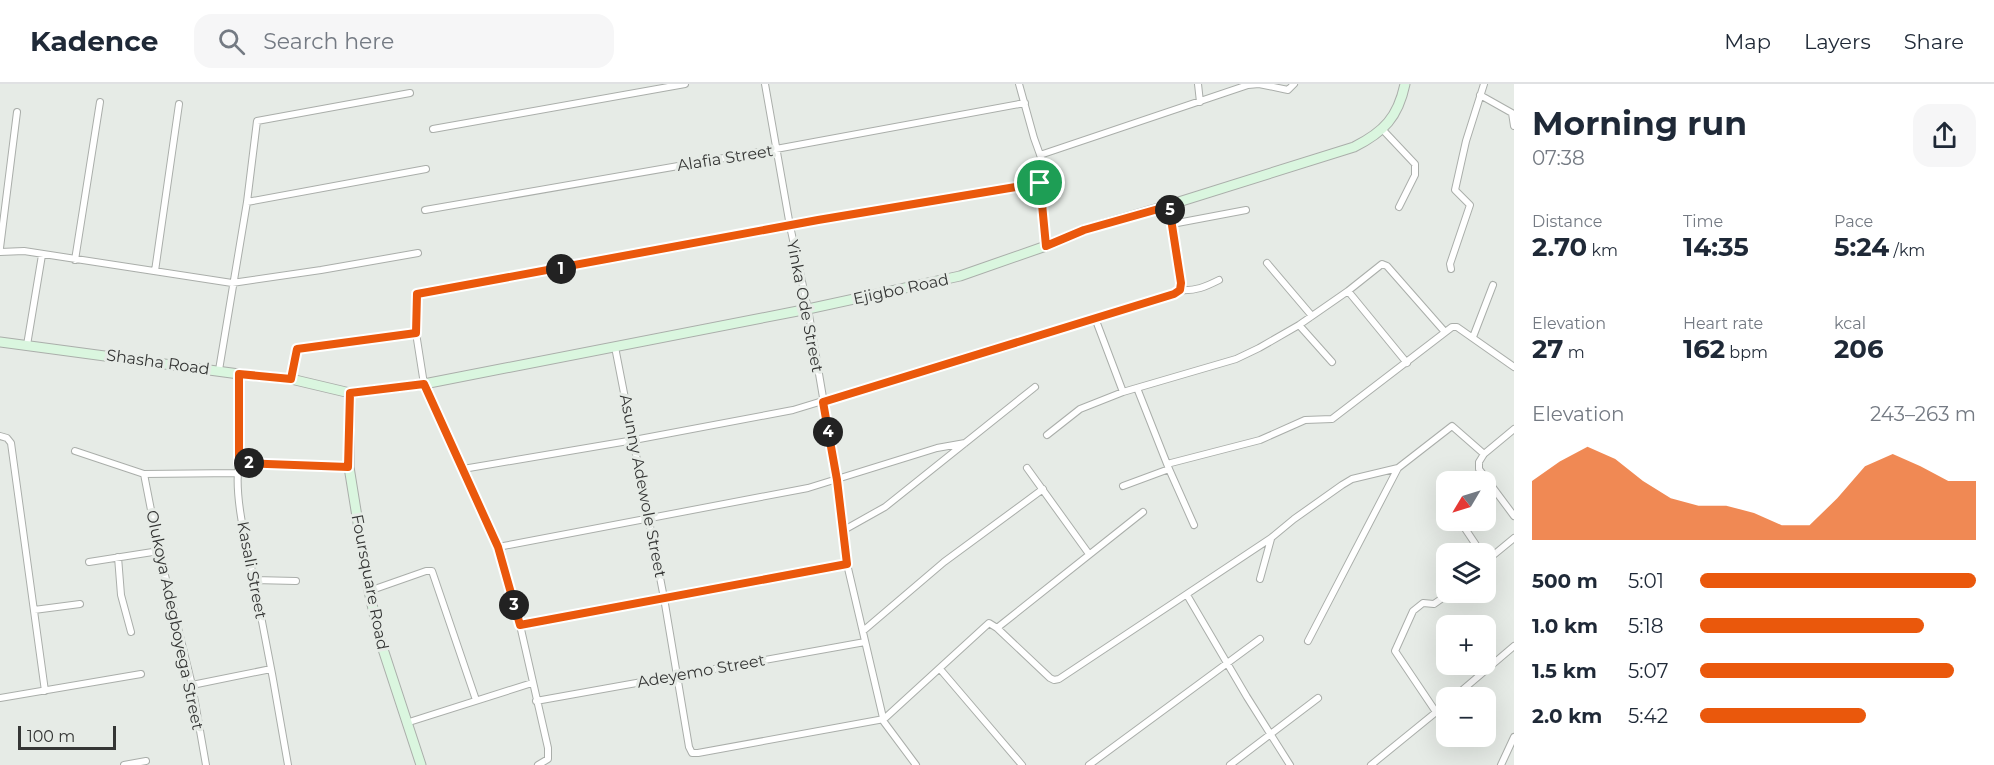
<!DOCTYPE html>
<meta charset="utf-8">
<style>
:root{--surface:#fff;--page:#f6f6f7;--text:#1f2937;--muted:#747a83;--line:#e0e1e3;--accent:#ea580c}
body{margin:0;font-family:Montserrat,sans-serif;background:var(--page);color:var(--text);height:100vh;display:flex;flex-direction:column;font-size:22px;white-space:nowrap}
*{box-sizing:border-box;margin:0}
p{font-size:20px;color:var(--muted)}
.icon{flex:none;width:33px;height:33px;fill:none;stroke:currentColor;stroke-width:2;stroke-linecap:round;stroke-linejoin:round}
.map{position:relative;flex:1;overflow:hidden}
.side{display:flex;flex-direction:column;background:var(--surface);width:480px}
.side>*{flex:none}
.needle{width:39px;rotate:232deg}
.controls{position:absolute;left:1436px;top:387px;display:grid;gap:12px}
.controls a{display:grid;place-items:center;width:60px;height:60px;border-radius:12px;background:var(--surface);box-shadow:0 6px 24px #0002;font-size:30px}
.scale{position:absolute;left:18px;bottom:15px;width:98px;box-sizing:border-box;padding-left:6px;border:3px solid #353635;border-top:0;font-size:16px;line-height:21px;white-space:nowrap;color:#353635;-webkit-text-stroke:4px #e6ebe6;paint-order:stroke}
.pin{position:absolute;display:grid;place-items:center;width:51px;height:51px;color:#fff;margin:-26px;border:3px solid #fff;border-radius:50%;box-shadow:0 2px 6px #0007}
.km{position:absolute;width:30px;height:30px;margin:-15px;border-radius:50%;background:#222;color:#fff;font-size:16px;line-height:30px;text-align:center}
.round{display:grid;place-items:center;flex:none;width:63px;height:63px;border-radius:18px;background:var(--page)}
.summary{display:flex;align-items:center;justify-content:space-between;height:102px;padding:0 18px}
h1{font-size:33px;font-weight:700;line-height:45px}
.metrics{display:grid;grid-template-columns:repeat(3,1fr);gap:9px;height:102px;padding:6px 18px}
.metrics div{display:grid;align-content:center}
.metrics b{font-size:26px;font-weight:700}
.metrics small{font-size:16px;font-weight:400}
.metrics p{font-size:16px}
.chart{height:168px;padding:12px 18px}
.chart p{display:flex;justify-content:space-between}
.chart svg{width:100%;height:108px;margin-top:6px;fill:var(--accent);opacity:.7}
ul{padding:0 18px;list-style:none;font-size:20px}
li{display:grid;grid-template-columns:96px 72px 1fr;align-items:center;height:45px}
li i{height:15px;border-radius:8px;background:var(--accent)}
header{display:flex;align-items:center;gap:36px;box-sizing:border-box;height:84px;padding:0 30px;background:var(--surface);border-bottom:2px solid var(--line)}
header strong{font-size:28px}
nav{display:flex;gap:33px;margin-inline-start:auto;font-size:21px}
.search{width:420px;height:54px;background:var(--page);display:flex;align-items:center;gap:15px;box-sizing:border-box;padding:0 21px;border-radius:18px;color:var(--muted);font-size:22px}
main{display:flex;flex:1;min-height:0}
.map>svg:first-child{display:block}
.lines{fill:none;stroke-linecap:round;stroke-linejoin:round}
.street-casing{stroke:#aaaeaa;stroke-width:8}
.secondary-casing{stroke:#aaaeaa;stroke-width:11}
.street{stroke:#fff;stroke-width:6}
.secondary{stroke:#daf6df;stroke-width:9}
.route-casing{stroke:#fff;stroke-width:12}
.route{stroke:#ea580c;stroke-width:8}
.labels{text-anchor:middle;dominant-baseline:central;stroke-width:6;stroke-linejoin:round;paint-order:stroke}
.street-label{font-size:16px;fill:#353635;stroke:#e6ebe6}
</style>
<header>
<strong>Kadence</strong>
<div class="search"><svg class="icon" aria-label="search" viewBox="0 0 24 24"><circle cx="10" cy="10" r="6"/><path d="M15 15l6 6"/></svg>Search here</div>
<nav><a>Map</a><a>Layers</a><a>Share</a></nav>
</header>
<main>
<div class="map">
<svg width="1514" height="681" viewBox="0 0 1514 681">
<rect width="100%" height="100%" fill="#e6ebe6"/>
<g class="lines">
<g class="street-casing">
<path id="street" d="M 765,0 L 790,142 L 808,225 L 837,396 L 847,480 L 884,638 L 916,681
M 1019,0 L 1034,54 L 1043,79 L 1044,86 L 1040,99 L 1046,162
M 1198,0 L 1200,18
M 1480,11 L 1512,29 L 1514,42
M 433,45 L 685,0
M 1382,45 L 1415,80 L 1415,91 L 1399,123
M 1040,71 L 1248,1 L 1259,0 L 1288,6 L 1294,0
M 247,118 L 426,85
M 425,126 L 776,65 L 1025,19
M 1172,140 L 1246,126
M 0,164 L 17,28
M 0,168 L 24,167 L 232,199 L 321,186 L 418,169
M 75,176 L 100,18
M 1267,179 L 1312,232
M 1451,185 L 1450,180 L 1470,121 L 1455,106 L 1466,57 L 1484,0
M 155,187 L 179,20
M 1180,206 C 1196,207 1205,203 1219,196
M 1348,207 L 1407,279
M 1095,234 L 1123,308
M 1299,241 L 1332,278
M 1473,253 L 1493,201
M 27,261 L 42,171
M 615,263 L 664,514 L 689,663 L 692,669 L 698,669 L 884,635 L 989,539 L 997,544 L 1050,594 L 1054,596 L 1059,595 L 1271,454 L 1294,435 L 1342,401 L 1352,395 L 1398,384
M 219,286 L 247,118 L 257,37 L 410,9
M 239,290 L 239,379 C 233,412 248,467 255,501 C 267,561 278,621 288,681
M 291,295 L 297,265 L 416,249
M 1137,304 L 1169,385 L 1194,441
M 1514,345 L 1484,370 L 1479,378 L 1479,385 L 1514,432
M 1047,351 L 1080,325 L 1123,308 L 1236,275 L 1259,264 L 1299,241 L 1348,207 L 1382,180 L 1387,182 L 1445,248
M 0,352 L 7,354 L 11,359 L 45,607
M 75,367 L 144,390 L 237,389
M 239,379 L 349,383
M 1167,380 L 1260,356 L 1305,336 L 1332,335 L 1452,243 L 1457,243 L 1514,283
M 1027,384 L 1089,470
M 463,385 L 634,356 L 793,326 L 1174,210 L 1180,206 L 1181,199 L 1169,121
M 144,390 L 159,467 L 192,601 L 206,681
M 1123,402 L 1169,385
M 1460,437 L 1482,470
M 844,446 L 885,423 L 1035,303
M 498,463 L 808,404 L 937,364 L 965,359
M 118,473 L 121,511 L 131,548
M 89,478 L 159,467
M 1485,478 L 1514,454
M 1260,495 L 1271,455
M 254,496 L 296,497
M 369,507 L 426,487 L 432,487 L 476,616
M 1187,511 L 1247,613 L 1290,681
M 34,526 L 80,520
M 520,541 L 847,480
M 997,544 L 1143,428
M 863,547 L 944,478 L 1043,405
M 1308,557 L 1398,384 L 1452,342 L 1484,370
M 940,585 L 1022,681
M 192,601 L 271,585
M 0,614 L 141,590
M 1453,614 L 1514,562
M 536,617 L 865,558
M 1436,628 L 1395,567 L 1413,527 L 1423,519 L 1434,520 L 1451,508
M 406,639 L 532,599
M 124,681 L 146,677
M 538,681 L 548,675 L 548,664 L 520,541 L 498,463 L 424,300 L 416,249 L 417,210 L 818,137 L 1040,99
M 1089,681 L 1260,555
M 1230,681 L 1318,614
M 1371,681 L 1446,620
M 1501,681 L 1514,653"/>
</g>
<g class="secondary-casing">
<path id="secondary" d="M 0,258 L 239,290 L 291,295 L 350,309 L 424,300 L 808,225 L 960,192 L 1046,162 L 1084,146 L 1169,121 L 1354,63 C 1384,48 1398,33 1405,0
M 350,309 L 349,383 L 369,507 L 380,556 L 421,681"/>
</g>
<use href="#street" class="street"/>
<use href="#secondary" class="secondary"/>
</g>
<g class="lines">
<g class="route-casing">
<path id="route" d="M 1040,99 L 1046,162 L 1084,146 L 1169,122 L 1181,199 L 1180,206 L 1174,210 L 823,318 L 837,396 L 847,480 L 520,541 L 498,463 L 424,300 L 350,309 L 348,383 L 239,379 L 239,290 L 291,295 L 297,265 L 416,249 L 417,210 L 818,136 Z"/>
</g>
<use href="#route" class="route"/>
</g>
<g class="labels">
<g class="street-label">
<text transform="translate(725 74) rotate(-9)">Alafia Street</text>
<text transform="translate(901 205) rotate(-12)">Ejigbo Road</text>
<text transform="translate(805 222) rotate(79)">Yinka Ode Street</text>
<text transform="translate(158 278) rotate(8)">Shasha Road</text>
<text transform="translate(643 402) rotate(79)">Asunny Adewole Street</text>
<text transform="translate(252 486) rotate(79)">Kasali Street</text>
<text transform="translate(370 498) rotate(79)">Foursquare Road</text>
<text transform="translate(175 536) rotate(78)">Olukoya Adegboyega Street</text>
<text transform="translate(701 587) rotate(-10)">Adeyemo Street</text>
</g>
</g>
</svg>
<div class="controls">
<a><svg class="needle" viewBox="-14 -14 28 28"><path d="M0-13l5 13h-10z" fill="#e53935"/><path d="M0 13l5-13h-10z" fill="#747a83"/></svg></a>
<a><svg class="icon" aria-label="layers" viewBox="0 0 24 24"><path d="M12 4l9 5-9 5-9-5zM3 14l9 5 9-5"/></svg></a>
<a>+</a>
<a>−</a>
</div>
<div class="scale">100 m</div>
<div class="pin" style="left:1040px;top:99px;background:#1e9e55"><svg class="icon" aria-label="arrive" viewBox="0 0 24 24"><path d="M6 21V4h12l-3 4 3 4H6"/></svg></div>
<b class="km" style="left:561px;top:185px">1</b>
<b class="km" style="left:249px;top:379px">2</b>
<b class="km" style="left:514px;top:521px">3</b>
<b class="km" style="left:828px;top:348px">4</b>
<b class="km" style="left:1170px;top:126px">5</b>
</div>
<section class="side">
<div class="summary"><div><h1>Morning run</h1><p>07:38</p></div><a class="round"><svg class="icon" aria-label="share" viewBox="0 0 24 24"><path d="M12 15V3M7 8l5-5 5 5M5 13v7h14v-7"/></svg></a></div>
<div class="metrics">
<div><p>Distance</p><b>2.70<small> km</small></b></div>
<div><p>Time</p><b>14:35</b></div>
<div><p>Pace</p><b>5:24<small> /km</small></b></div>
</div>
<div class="metrics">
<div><p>Elevation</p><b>27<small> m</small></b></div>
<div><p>Heart rate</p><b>162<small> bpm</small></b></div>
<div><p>kcal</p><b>206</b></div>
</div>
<div class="chart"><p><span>Elevation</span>243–263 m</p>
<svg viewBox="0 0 160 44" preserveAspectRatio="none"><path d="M0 44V20L10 12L20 6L30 11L40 20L50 27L60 30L70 30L80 33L90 38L100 38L110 27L120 14L130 9L140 14L150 20L160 20V44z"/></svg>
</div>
<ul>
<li><b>500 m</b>5:01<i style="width:100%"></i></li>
<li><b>1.0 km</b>5:18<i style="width:81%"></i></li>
<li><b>1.5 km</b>5:07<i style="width:92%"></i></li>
<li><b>2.0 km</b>5:42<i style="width:60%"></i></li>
</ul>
</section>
</main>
